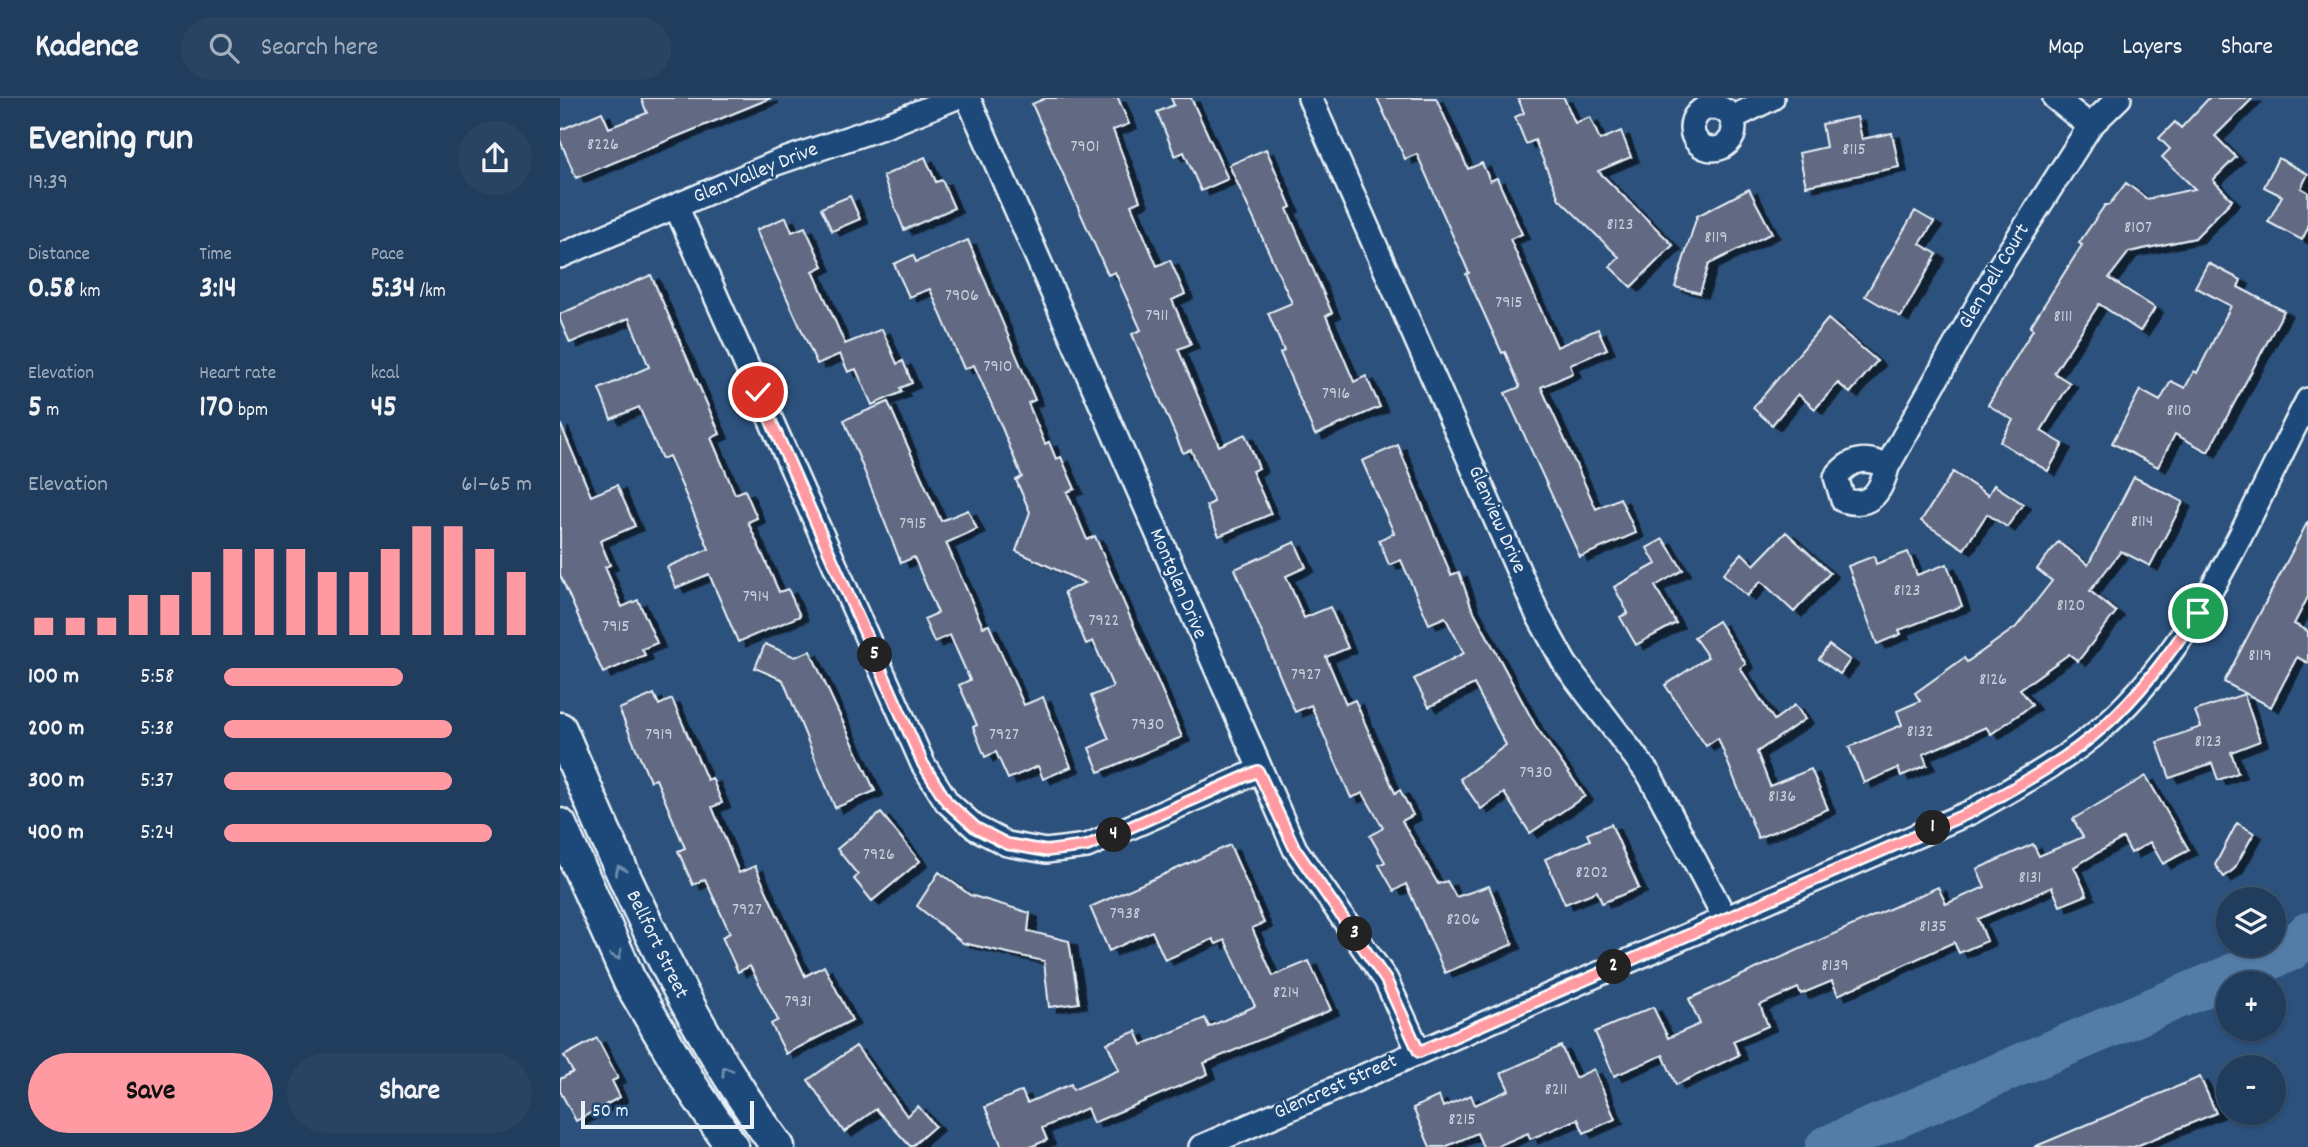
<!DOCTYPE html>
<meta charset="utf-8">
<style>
:root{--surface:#213d5d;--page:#294463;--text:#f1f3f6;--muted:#a2aebc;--line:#3e5672;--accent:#ff9aa2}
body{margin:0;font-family:Dekko,sans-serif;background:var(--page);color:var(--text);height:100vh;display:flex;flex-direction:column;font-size:26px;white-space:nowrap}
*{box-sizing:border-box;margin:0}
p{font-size:23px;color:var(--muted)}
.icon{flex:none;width:38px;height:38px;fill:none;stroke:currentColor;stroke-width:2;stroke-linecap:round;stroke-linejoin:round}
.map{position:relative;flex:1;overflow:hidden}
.side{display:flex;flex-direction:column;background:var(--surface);width:560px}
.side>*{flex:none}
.fabs{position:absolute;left:1656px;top:789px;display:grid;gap:14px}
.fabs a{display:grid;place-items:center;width:70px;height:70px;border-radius:50%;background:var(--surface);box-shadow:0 2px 5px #0004,0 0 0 2px var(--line);font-size:35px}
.scale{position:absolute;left:21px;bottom:18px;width:173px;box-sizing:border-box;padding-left:7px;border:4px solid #e8f1f8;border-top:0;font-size:19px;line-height:24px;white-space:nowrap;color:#e8f1f8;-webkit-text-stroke:5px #1f4a7a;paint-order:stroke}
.pin{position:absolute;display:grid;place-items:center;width:60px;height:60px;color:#fff;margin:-30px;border:4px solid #fff;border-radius:50%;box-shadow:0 2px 7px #0007}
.km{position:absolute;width:35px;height:35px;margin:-18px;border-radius:50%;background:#222;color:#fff;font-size:19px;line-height:35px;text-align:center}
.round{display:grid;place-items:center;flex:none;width:74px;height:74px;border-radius:37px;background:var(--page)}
.summary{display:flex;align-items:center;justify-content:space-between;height:119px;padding:0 28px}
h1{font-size:38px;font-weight:700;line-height:52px}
.figures{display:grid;grid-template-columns:repeat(3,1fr);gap:10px;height:119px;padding:7px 28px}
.figures div{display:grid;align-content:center}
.figures b{font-size:30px;font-weight:700}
.figures small{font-size:19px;font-weight:400}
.figures p{font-size:19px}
.chart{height:196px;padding:14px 28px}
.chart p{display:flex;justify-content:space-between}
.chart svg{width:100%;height:126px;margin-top:7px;stroke:var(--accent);stroke-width:6}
.primary-button{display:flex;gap:14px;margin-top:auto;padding:14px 28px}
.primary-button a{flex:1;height:80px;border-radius:42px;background:var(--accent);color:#111;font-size:28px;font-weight:700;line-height:80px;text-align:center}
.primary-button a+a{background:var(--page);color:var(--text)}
ul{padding:0 28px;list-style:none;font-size:23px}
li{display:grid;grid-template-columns:112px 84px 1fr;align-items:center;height:52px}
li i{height:18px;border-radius:9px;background:var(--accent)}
header{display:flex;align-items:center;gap:42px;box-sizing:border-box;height:98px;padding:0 35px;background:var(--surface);border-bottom:2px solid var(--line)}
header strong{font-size:33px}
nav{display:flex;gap:38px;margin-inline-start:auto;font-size:24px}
.search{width:490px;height:63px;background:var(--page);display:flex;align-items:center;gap:18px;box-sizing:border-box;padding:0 24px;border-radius:38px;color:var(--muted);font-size:26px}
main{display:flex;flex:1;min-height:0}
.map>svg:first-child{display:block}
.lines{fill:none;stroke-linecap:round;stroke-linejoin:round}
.river{stroke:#527ba7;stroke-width:42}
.building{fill:#626b83;stroke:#e8f1f8;stroke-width:2;filter:url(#shadow)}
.street-casing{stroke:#e8f1f8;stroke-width:28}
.secondary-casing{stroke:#e8f1f8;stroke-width:37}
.street{stroke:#1f4a7a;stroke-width:23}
.secondary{stroke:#1f4a7a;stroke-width:32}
.oneway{stroke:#6f8dac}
.route-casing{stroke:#fff;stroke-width:14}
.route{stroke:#ff9aa2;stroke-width:9}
.labels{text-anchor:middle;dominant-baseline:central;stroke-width:5;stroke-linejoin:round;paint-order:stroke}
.number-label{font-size:18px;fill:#c6d0db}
.street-label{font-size:21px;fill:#e8f1f8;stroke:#1f4a7a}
</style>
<header>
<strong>Kadence</strong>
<div class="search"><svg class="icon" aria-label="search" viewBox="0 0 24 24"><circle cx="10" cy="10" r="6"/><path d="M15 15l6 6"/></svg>Search here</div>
<nav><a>Map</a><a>Layers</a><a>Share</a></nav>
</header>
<main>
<section class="side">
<div class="summary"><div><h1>Evening run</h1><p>19:39</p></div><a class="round"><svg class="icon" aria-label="share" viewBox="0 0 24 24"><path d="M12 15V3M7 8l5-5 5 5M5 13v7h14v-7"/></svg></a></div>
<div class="figures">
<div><p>Distance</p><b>0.58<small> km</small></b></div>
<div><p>Time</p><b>3:14</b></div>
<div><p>Pace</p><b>5:34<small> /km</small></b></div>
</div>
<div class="figures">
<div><p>Elevation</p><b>5<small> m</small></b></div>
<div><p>Heart rate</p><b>170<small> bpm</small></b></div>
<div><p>kcal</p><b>45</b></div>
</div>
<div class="chart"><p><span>Elevation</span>61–65 m</p>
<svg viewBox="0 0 160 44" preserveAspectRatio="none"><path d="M5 44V38M15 44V38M25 44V38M35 44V30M45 44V30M55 44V22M65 44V14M75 44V14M85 44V14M95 44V22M105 44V22M115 44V14M125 44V6M135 44V6M145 44V14M155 44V22"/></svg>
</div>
<ul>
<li><b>100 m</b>5:58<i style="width:58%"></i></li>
<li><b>200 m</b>5:38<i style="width:74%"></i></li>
<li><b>300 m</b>5:37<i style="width:74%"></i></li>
<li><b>400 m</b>5:24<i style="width:87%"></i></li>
</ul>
<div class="primary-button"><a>Save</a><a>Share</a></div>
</section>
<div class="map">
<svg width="1748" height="1049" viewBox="0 0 1748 1049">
<defs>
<filter id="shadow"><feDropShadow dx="8" dy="4.5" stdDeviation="0" flood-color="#0009"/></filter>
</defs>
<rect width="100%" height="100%" fill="#2c517c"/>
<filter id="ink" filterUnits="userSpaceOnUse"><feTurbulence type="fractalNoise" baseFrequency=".0143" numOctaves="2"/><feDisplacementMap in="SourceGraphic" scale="14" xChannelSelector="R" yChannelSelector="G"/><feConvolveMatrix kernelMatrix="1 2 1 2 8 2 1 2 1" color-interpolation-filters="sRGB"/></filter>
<g filter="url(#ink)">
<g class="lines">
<path class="river" d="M 1266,1049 L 1731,852 L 1748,835"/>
</g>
<path class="building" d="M 81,0 L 211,0 L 16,80 L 0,42 L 0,32 L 42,14 L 49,30 L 87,15 Z
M 486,0 L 558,0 L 569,26 L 553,32 L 580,103 L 571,107 L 597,168 L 610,162 L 625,196 L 612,202 L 631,246 L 618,251 L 659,348 L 685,336 L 699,370 L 692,373 L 711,416 L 659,438 L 646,408 L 654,404 L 631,352 L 623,355 L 572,236 L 581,232 L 555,174 L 548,177 L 472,6 Z
M 611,0 L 631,0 L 668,81 L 641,93 L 624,54 L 615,58 L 597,14 L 614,7 Z
M 817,0 L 876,0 L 908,71 L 922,65 L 930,83 L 937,80 L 962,136 L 950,141 L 997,249 L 1038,231 L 1047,251 L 1010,267 L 1013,275 L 981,289 L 1036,411 L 1060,400 L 1076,435 L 1020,459 L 945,295 L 960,289 L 945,254 L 942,255 L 906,176 L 909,175 L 857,56 L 845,61 Z
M 958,0 L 1004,0 L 1015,25 L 1030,19 L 1040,42 L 1061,33 L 1071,59 L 1038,73 L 1113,147 L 1071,189 L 1050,169 L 1059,159 L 999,101 L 975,42 L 966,46 L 955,19 L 964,15 Z
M 1649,0 L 1693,0 L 1655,38 L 1676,59 L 1653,82 L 1672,102 L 1635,140 L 1569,154 L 1549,180 L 1595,210 L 1580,233 L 1539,206 L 1494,275 L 1510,285 L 1481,333 L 1503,346 L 1488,373 L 1440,344 L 1453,322 L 1428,307 L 1473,231 L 1470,229 L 1522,147 L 1519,145 L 1545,107 L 1549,107 L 1566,85 L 1587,101 L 1635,91 L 1602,59 L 1610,51 L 1599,40 L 1615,24 L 1621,30 Z
M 1297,19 L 1302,41 L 1332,35 L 1339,69 L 1246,88 L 1239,55 L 1266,49 L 1262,26 Z
M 706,51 L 731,109 L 727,111 L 772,215 L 766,218 L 794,284 L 806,278 L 820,309 L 755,337 L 720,255 L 724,253 L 708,215 L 732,205 L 669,67 Z
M 365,59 L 376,84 L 382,82 L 394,110 L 344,132 L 323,78 Z
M 1718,60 L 1748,76 L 1741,90 L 1748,94 L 1748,130 L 1742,142 L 1708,124 L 1722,98 L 1704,89 Z
M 1189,91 L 1212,135 L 1149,166 L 1140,195 L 1115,189 L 1137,118 Z
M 290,98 L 300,121 L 272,133 L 261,110 Z
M 1355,113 L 1374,124 L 1360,146 L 1377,156 L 1341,219 L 1305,198 Z
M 226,119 L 232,134 L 245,129 L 263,168 L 253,173 L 285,246 L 322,231 L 337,266 L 343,263 L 352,285 L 340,290 L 342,294 L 312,307 L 296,271 L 288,274 L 280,256 L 257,266 L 196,132 Z
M 408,142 L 475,302 L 468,305 L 485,346 L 489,344 L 496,361 L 501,359 L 515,391 L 507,394 L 527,442 L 535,438 L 622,639 L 539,674 L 529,650 L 549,641 L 531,598 L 553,589 L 533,543 L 526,546 L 504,494 L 525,485 L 456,453 L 470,414 L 456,382 L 462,379 L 440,325 L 414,267 L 404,271 L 370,191 L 349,199 L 334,166 L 353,157 L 356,164 Z
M 1648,165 L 1681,182 L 1678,189 L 1724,213 L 1648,354 L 1615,336 L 1598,369 L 1552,345 L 1580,292 L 1600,303 L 1611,283 L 1625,290 L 1634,273 L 1637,275 L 1671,208 L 1635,189 Z
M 91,177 L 160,336 L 151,340 L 175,396 L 185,392 L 197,420 L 188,424 L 219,494 L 228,491 L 240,518 L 178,544 L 149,476 L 116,490 L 107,469 L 149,451 L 109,358 L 102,361 L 79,309 L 51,321 L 39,291 L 89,269 L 69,220 L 10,245 L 0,222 L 0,216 Z
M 1268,221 L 1317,263 L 1290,295 L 1278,285 L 1255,311 L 1238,296 L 1212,327 L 1193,310 Z
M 328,304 L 381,423 L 408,412 L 417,431 L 386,445 L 423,529 L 429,527 L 464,607 L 483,599 L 511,669 L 483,681 L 478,668 L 448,681 L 436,654 L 425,659 L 413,629 L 417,627 L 399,587 L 410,582 L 390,537 L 374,544 L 364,521 L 378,515 L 354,459 L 341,465 L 284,322 Z
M 0,325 L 31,398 L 57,387 L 75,428 L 40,443 L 50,467 L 45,469 L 62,509 L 78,502 L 97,545 L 82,551 L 85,557 L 43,575 L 0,477 Z
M 838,347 L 891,477 L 899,474 L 911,508 L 975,627 L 1025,698 L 970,735 L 944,695 L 921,711 L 900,681 L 946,647 L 914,586 L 869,609 L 854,581 L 904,555 L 885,519 L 869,526 L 841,462 L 829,467 L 819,442 L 834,435 L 802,363 Z
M 1393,374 L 1428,397 L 1434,387 L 1463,406 L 1447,429 L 1427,416 L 1404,451 L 1361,423 Z
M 1574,379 L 1623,404 L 1590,468 L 1561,453 L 1530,493 L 1556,514 L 1518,563 L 1509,556 L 1460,591 L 1472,607 L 1431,636 L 1426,629 L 1363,656 L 1367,667 L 1341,678 L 1338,670 L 1304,685 L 1289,649 L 1342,627 L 1337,613 L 1360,603 L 1355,595 L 1404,560 L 1407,564 L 1456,529 L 1492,483 L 1477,471 L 1498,444 L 1528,467 Z
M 1748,423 L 1748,499 L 1734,526 L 1748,533 L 1748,565 L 1737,559 L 1711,609 L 1664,584 Z
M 1226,434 L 1270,475 L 1234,514 L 1201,483 L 1187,498 L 1163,476 L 1182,455 L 1194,467 Z
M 1103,441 L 1123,472 L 1095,488 L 1116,525 L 1076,547 L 1060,519 L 1068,515 L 1054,489 L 1096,466 L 1087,450 Z
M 735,444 L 746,469 L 726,478 L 744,520 L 770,509 L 788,550 L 766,559 L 786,606 L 795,602 L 835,695 L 840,692 L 853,717 L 842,723 L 878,786 L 887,783 L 896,799 L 929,788 L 953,846 L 885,875 L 846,786 L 834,793 L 819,767 L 825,764 L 810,738 L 823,730 L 803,695 L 791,700 L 751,607 L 735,614 L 675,471 Z
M 1348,454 L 1357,477 L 1387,466 L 1402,508 L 1339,532 L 1341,536 L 1317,546 L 1288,468 L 1314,458 L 1316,466 Z
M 1158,523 L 1186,566 L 1180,570 L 1214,622 L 1235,607 L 1245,621 L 1197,654 L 1210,688 L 1251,671 L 1268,711 L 1198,740 L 1158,640 L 1146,648 L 1105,587 L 1148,559 L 1134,539 Z
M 205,546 L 235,559 L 250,553 L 315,693 L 275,710 L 223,582 L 195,570 Z
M 1269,547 L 1290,562 L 1280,576 L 1259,561 Z
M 94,596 L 99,607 L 112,601 L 147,682 L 152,680 L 162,705 L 152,709 L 179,775 L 195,768 L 245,878 L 264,868 L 292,922 L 226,956 L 211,926 L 218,922 L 190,868 L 178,874 L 162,839 L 170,835 L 145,781 L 133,787 L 118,753 L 125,750 L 96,681 L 90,683 L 59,611 Z
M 1684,596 L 1700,643 L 1671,654 L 1678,675 L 1658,682 L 1652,665 L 1610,680 L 1597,644 L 1641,629 L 1635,613 Z
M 1586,678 L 1629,752 L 1603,766 L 1590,744 L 1571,755 L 1563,740 L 1514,769 L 1527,797 L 1500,808 L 1492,789 L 1418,821 L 1427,843 L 1399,855 L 1394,844 L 1278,897 L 1272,883 L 1241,896 L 1238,890 L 1200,907 L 1208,928 L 1173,943 L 1179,957 L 1116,987 L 1103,957 L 1054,978 L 1035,934 L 1093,909 L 1108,940 L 1140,926 L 1129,901 L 1378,789 L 1386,806 L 1425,789 L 1417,771 L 1473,746 L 1479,758 L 1523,739 L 1513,721 Z
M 321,715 L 360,763 L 312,803 L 294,781 L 298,777 L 277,751 Z
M 1677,725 L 1694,735 L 1674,771 L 1664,779 L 1655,767 Z
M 1051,726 L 1079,790 L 1042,805 L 1037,793 L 1005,806 L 985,761 L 1030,742 L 1027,736 Z
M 670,747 L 704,825 L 692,830 L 713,878 L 749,863 L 771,912 L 644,965 L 648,976 L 533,1025 L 527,1010 L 482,1030 L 487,1042 L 470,1049 L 442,1049 L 425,1009 L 462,993 L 467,1005 L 511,986 L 513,992 L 559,972 L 547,945 L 576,933 L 582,947 L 645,920 L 649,929 L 695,908 L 665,842 L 656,846 L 653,841 L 605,862 L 592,833 L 549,853 L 530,809 Z
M 379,774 L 410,797 L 470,815 L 468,833 L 509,843 L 519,905 L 489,909 L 484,863 L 403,845 L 357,808 Z
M 37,940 L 58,980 L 52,983 L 60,999 L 16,1023 L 0,993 L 0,981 L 13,974 L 4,958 Z
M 296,948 L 347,1018 L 358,1008 L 375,1028 L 351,1049 L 316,1011 L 284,1034 L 248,982 Z
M 1001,948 L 1015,980 L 1034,971 L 1055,1021 L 1024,1035 L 1018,1021 L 970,1041 L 968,1035 L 935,1049 L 923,1049 L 917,1035 L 885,1049 L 870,1049 L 853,1010 L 879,998 L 883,1009 L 911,997 L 915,1007 L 949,992 L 941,975 Z
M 1640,979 L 1656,1015 L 1574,1049 L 1474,1049 Z"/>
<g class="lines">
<g class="street-casing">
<path id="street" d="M 408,0 L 735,751 L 826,882 L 859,954
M 750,0 L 978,517 L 1005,566 L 1090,678 L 1165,820
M 1495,0 L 1530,28
M1132 30a21 21 0 1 1 42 0a21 21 0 1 1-42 0Z
M 1172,20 L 1212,0
M 116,108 L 363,666 L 387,704 L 416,730 L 447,746 L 486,753 L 527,748 L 698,673
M 0,158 L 216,65 L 325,28 L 394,0
M 1327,369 C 1306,358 1291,360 1276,379 L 1283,402 C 1310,411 1321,394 1327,369 L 1437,173 L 1530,28 L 1559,0
M 641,1049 L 1411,714 C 1455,689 1503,664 1542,630 C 1639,546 1690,414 1748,302"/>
</g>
<g class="secondary-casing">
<path id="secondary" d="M 0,631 C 64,780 121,918 218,1049
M 0,727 L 70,884 L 132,989 L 172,1049"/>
</g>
<use href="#street" class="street"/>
<use href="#secondary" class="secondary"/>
</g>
<defs><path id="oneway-chevron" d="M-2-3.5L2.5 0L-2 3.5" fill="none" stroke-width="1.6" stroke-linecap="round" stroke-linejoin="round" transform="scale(1.75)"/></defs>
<g class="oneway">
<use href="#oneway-chevron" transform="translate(60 772) rotate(-113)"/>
<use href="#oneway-chevron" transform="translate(57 857) rotate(65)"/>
<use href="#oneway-chevron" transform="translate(166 973) rotate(-123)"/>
</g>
</g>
<g class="lines" filter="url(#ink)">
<g class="route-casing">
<path id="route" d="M 198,294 L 363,666 L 387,704 L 416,730 L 447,746 L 486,753 L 527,748 L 698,673 L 735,751 L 826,882 L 859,954 L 1411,714 C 1455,689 1504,664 1542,630 C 1580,597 1609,556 1638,515"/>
</g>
<use href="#route" class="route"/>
</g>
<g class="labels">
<g class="number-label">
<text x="43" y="47">8226</text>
<text x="525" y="49">7901</text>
<text x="1294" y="52">8115</text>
<text x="1060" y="127">8123</text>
<text x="1578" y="130">8107</text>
<text x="1156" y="140">8119</text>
<text x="402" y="198">7906</text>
<text x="949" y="205">7915</text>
<text x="597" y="218">7911</text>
<text x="1503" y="219">8111</text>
<text x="438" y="269">7910</text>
<text x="776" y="296">7916</text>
<text x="1619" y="313">8110</text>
<text x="1582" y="424">8114</text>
<text x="353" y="426">7915</text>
<text x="1347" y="493">8123</text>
<text x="196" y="499">7914</text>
<text x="1511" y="508">8120</text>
<text x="544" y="523">7922</text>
<text x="56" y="529">7915</text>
<text x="1700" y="558">8119</text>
<text x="746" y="577">7927</text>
<text x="1433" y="582">8126</text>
<text x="588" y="627">7930</text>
<text x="1360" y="634">8132</text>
<text x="99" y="637">7919</text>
<text x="444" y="637">7927</text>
<text x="1648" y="644">8123</text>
<text x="976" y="675">7930</text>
<text x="1222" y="699">8136</text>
<text x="319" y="757">7926</text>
<text x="1032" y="775">8202</text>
<text x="1470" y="780">8131</text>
<text x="187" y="812">7927</text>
<text x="565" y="816">7938</text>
<text x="903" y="822">8206</text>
<text x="1373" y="829">8135</text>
<text x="1275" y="868">8139</text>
<text x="726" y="895">8214</text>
<text x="238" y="904">7931</text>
<text x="996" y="992">8211</text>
<text x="902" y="1022">8215</text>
</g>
<g class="street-label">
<text transform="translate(196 76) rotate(-22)">Glen Valley Drive</text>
<text transform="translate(1435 179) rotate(-59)">Glen Dell Court</text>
<text transform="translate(936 422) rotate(66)">Glenview Drive</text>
<text transform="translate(617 486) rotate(67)">Montglen Drive</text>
<text transform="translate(96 847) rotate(64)">Bellfort Street</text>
<text transform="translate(776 990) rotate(-24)">Glencrest Street</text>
</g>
</g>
</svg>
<div class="fabs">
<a><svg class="icon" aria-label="layers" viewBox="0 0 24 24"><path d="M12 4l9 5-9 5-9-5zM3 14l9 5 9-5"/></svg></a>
<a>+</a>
<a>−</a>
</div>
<div class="scale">50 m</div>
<div class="pin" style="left:1638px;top:515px;background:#1e9e55"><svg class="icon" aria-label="arrive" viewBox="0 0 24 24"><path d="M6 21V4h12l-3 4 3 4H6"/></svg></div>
<div class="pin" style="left:198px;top:294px;background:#d93025"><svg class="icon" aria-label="check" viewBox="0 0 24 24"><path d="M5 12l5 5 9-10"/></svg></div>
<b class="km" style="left:1373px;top:730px">1</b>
<b class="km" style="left:1054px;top:869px">2</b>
<b class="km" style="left:795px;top:836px">3</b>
<b class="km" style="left:554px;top:737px">4</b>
<b class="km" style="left:315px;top:557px">5</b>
</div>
</main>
